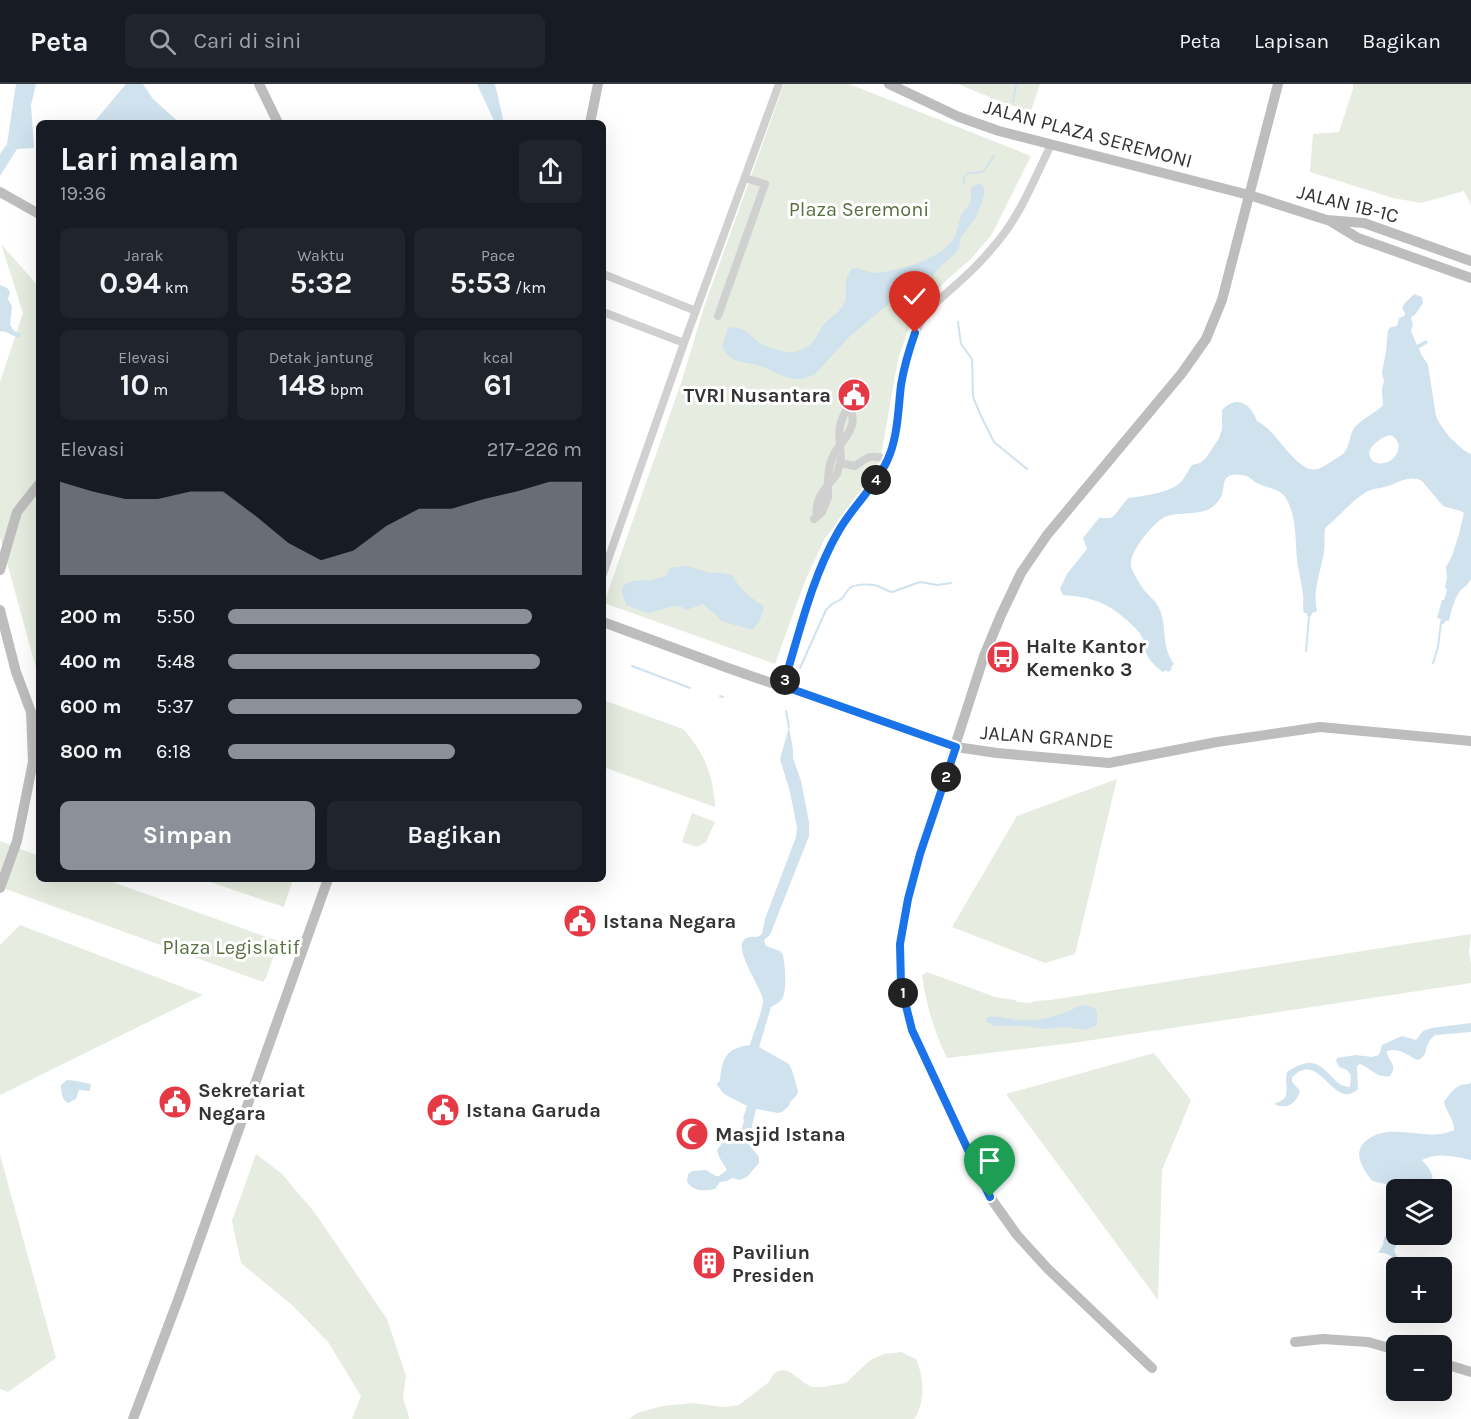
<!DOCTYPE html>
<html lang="id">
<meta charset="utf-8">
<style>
:root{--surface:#171b24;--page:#20242c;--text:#f1f3f6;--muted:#9ea1a6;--line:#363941;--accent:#8c9099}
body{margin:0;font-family:Karla,sans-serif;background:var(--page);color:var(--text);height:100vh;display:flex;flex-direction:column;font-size:22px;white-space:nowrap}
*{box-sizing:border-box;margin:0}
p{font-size:20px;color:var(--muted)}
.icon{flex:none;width:33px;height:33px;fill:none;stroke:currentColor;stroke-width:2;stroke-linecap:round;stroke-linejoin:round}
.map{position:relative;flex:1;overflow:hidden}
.sheet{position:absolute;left:36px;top:36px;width:570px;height:762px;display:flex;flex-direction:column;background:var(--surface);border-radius:9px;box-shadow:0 6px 24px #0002}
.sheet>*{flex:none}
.tools{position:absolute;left:1386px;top:1095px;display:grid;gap:12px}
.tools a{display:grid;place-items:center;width:66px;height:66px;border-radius:9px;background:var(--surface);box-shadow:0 6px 24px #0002;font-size:30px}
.pin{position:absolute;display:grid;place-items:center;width:51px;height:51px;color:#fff;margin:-62px -26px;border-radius:50% 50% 50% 0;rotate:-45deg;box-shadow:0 0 6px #0007}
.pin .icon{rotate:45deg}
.km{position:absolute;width:30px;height:30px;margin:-15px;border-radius:50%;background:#222;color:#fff;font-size:16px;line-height:30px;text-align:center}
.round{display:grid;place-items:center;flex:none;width:63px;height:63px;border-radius:9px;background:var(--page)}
.head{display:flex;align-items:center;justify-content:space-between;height:102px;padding:0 24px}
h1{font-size:33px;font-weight:700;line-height:45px}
.stats{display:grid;grid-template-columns:repeat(3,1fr);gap:9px;height:102px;padding:6px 24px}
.stats div{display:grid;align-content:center;border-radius:9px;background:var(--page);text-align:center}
.stats b{font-size:30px;font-weight:700}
.stats small{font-size:16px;font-weight:400}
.stats p{font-size:16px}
.chart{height:168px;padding:12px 24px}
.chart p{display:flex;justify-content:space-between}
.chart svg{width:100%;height:108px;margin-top:6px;fill:var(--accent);opacity:.7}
.action{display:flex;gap:12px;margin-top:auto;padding:12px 24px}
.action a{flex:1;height:69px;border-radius:9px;background:var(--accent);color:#fff;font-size:24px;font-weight:700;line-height:69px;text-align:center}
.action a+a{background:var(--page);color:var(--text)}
ul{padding:0 24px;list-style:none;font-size:20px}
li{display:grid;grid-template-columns:96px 72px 1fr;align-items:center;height:45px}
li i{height:15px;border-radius:8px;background:var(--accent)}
header{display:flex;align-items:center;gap:36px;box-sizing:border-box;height:84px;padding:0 30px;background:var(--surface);border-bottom:2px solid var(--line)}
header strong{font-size:28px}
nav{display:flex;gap:33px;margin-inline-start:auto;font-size:21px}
.search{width:420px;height:54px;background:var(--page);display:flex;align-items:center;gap:15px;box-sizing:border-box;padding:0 21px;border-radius:9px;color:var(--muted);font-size:22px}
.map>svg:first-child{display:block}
.green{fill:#e6ecdf}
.water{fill:#cfe2ee;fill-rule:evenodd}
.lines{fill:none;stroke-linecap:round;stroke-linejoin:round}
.stream{stroke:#cfe2ee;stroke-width:2}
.street{stroke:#d0d0d0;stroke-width:8}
.secondary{stroke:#bdbdbd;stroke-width:10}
.route-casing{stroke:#fff;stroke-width:12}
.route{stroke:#1a73e8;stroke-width:8}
.labels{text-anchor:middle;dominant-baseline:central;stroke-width:6;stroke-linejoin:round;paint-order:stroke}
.street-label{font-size:20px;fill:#333;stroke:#fff}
.park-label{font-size:20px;fill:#56703f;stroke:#fff}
.poi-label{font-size:20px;font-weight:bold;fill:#333;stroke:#fff;text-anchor:start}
</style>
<header>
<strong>Peta</strong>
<div class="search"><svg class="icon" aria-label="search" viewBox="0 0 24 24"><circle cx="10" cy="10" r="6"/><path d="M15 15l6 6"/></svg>Cari di sini</div>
<nav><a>Peta</a><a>Lapisan</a><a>Bagikan</a></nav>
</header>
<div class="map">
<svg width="1471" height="1335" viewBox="0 0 1471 1335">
<rect width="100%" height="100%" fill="#fff"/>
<path class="green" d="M 784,0 L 849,0 L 1031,72 L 992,150 L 971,175 L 949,194 L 924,219 L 908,246 L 898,275 L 880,378 L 851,422 L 825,454 L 805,497 L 775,580 L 604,519 L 682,296 L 704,223 Z
M 958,0 L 1040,0 L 1031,27 L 1006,20 Z
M 1353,0 L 1471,0 L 1471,121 L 1464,107 L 1421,119 L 1393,114 L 1310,88 L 1313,50 L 1339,48 L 1353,5 Z
M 1,160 L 39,203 L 39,595 L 0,453 L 0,298 L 23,229 Z
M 603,616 L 683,645 C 704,667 714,694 715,723 L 603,683 Z
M 1117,695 L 1075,870 L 1045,879 L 952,843 L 1017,732 Z
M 692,729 L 715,738 L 706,758 L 697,763 L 682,758 Z
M 0,757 L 39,772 L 39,795 L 104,795 L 278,857 L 277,862 L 266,894 L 263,898 L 0,803 Z
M 201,795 L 293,795 L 284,823 Z
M 20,841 L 203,911 L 0,1011 L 0,861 Z
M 1471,850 L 1469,868 L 1471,880 L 1471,899 L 1072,959 L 947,974 C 934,948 926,920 922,891 L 927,888 L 995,913 L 1015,916 L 1017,918 L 1031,919 L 1035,917 L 1051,916 Z
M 1154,969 L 1191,1016 L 1162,1086 L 1158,1216 L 1006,1010 Z
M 256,1070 L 282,1090 L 315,1129 L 387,1235 L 406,1292 L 403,1314 L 409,1333 L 409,1335 L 352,1335 L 361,1312 L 328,1258 L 292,1221 L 241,1179 L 232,1137 Z
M 0,1071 L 56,1274 L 8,1308 L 0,1305 Z
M 901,1268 L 916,1275 C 924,1294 926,1317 914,1335 L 629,1335 L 637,1329 L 662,1322 L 693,1319 L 723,1323 L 739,1321 L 769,1298 L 773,1291 L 778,1287 L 784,1286 L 790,1288 L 806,1300 L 812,1303 L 823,1303 L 846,1299 L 870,1276 L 884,1270 Z"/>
<path class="water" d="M 16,0 L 36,0 L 31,21 L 34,64 L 17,65 L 0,92 L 0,70 L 7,60 Z
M 126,0 L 143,0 L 153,15 L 180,39 L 96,39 L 95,37 Z
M 477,0 L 495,0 L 504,39 L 495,39 Z
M 980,99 L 984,104 L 984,112 L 976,133 L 961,153 L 959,164 L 954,171 L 943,180 L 927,198 L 908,211 L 897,213 L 850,252 L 816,289 C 796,302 782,291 763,283 C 752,278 735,280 727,270 C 725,268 724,265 722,262 L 728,244 C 743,240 749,251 760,259 C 768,264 777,266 786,268 C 794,270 806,265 812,259 C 817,254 820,245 825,239 C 831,233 841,228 844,219 C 849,208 841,196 853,184 C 861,184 868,189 875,189 C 900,187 940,176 954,154 C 958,147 958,139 961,132 C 963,127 966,125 969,121 C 972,117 971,108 971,103 Z
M 0,201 L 7,204 L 10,208 L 8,215 L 12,222 L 10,241 L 14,247 L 21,250 L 19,254 C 13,252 7,247 0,247 Z
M 1414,210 L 1422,213 L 1423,219 L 1415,231 L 1412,232 L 1411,235 L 1413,240 L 1411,247 L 1417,261 L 1426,256 L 1428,259 L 1419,264 L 1421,270 L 1428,281 L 1436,332 C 1441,345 1458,364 1471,370 L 1471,495 C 1468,501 1464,503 1460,507 C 1454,516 1451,527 1449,537 L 1445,537 L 1444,540 L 1440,539 L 1441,535 L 1437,534 L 1442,516 L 1444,516 L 1447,506 L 1445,503 L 1447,494 L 1446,483 L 1452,472 L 1459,450 L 1464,429 L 1461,427 L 1443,422 L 1422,397 C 1411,391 1401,397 1391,401 C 1384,404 1375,404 1368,407 C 1353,415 1339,433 1325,444 C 1324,452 1325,461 1324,468 C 1321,487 1312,507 1317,526 L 1316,528 L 1312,529 L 1311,532 L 1307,532 L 1307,529 L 1304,529 C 1302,522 1304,517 1303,511 C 1302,499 1298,487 1297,475 C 1295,455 1297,431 1285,413 C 1279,404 1266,404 1257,399 C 1254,398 1252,395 1250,394 C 1244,390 1229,388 1225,396 C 1223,400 1224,406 1222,410 C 1220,417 1214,423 1207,426 C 1194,431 1180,428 1167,432 C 1155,436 1128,469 1131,482 C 1133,490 1140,500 1144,506 C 1149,512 1156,517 1159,524 C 1168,543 1160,560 1174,580 L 1171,583 L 1172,585 L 1168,588 L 1166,586 L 1163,588 C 1157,584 1150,577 1147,571 C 1144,566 1145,559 1142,553 C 1140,548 1134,543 1130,539 C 1109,519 1092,513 1063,511 L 1060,505 L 1067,490 L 1087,465 L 1083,454 L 1099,434 L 1110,434 L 1114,432 L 1128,414 C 1143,412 1170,409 1181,398 C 1185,393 1188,387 1192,381 L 1200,379 L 1206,374 L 1219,354 L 1222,345 L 1222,326 C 1237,310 1251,320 1257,337 C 1274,346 1282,364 1296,376 C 1310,389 1317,388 1332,377 C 1337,374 1343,371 1346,366 C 1350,359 1350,350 1354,344 C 1362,334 1375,330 1383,321 L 1382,305 L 1384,297 L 1382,289 L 1386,267 L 1388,246 L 1391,243 L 1397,242 L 1399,234 L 1404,232 L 1405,229 L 1402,224 L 1405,219 ZM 1390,351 C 1408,358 1395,383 1377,379 C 1374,378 1372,377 1370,373 C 1366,363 1382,353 1390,351 Z
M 687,482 L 710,489 L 723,489 L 733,492 C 738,504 753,516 764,522 C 763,530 759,539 753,545 L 749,545 L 721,537 C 715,527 710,528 704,520 L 686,526 L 680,522 L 670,523 L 648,529 L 626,521 C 625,517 622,511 622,507 C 623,494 644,497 652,496 C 656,495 661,493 666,492 L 670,484 Z
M 789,643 L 793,665 L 793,674 L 801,697 L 809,738 L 809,752 L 770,851 L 764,856 L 766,862 L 780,867 L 783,871 C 785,881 787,903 783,913 C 781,918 776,920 771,923 L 759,963 L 789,980 L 792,986 L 798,1007 L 797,1011 L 790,1018 L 789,1022 L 782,1028 L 778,1029 L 756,1025 L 748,1059 L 759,1073 L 759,1079 L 747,1093 L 740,1096 L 732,1094 L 727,1097 L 720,1098 L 715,1105 C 704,1107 694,1108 687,1098 L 688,1090 L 692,1087 L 706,1086 L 716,1092 L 719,1092 L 727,1086 L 719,1073 L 717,1066 L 722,1059 L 739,1057 L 744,1036 L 743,1034 L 747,1022 L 724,1010 L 717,1001 L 718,998 L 720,997 C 722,974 726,964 750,961 C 753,949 763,927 763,916 C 762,902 720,849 757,853 L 762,850 L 765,835 L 796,753 L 797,743 L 790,708 L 780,675 Z
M 1083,921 L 1095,924 L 1097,928 L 1097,941 L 1086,946 L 1064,943 L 1045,945 L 1025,942 L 995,942 L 987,938 L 986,934 C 993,930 1009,935 1018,936 C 1033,937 1048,935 1061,930 C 1069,928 1075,923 1083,921 Z
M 1471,939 L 1471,948 L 1435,951 C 1433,953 1430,955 1429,958 C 1424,965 1428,973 1417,976 C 1408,971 1398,963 1387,967 C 1387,978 1399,980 1390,992 C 1377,995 1371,984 1360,980 L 1357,982 L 1358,1005 C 1336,1026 1323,976 1300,987 C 1299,987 1293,993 1292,993 L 1292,998 L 1300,1007 C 1296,1019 1289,1025 1276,1021 L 1275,1019 C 1294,1015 1283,1001 1287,988 C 1326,961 1327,1003 1350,1003 L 1351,991 L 1347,986 L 1339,983 L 1336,977 L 1337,974 L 1356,971 L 1372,973 L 1379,971 L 1382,961 L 1402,952 L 1416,956 L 1423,947 L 1431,944 Z
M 67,996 C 76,996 83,999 91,1000 L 90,1007 L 79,1006 L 76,1015 L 68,1019 C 62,1016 61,1008 61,1001 Z
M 1471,998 L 1471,1076 C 1455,1072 1437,1068 1422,1076 C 1432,1087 1433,1090 1433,1105 L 1408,1105 L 1406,1098 L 1401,1095 L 1390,1101 L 1372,1097 C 1363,1084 1351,1069 1367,1056 C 1392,1037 1427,1059 1454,1046 C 1455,1038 1446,1027 1444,1018 C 1450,1009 1457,999 1469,1000 Z
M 1396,1128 L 1396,1150 L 1412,1151 C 1403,1155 1397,1156 1394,1167 L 1398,1174 L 1396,1176 C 1390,1171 1386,1168 1378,1169 L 1383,1161 L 1384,1154 L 1389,1147 L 1390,1130 Z"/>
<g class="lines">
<path class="stream" d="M 1013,18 L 1016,0
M 964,99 L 964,94 L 968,89 L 983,88 L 994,72
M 958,238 L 961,260 L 972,275 L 973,313 L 981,332 L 994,358 L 1027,385
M 1306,567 L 1309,532
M 1433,579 L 1438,563 L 1441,539
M 632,582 L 690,604
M 800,584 L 826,526 C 828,524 830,521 832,520 C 835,518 839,517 841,515 C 845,512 846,507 850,504 C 855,500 867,500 874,501 C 881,502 885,507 892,508 L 920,498 L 937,501 L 951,499
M 720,612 L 723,613
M 786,627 L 789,643"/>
<path class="street" d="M 603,190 L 696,227
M 603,228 L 684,259
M 718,232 L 765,100 L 745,94
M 840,379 L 855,382 C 870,371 870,371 888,375
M 817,432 C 815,420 820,410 828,401 C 828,385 830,374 840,361 C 838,346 840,335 849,322
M 814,435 L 822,428 L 828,413 L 828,401 L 837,390 L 841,375 L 840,361 C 852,347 860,331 843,317
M 603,490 L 684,259 L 779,0
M 783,602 C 798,551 812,496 837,449 C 841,442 845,435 849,429 C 862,411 881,396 889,374 C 905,327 895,273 926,230 C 935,218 947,209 958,199 C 973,186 987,171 999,156 C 1022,128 1035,93 1051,61"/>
<path class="secondary" d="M 259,0 L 278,39
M 889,0 L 959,33 L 999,47 L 1249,111 L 1327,136 L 1364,139 L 1471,177
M 590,39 L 598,0
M 0,108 L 39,130
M 1330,137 L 1358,154 L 1471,194
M 0,486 L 17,428 L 39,400
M 0,526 L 16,588 L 31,628 L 33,678 L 17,757 L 0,804
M 603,538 L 728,584 L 956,663 L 997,669 L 1109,679 L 1217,658 L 1320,643 L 1471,657
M 1295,1258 L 1323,1255 L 1368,1258 L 1396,1266
M 1442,1279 L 1471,1288
M 1152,1284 L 1048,1185 L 1017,1151 L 990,1113 L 912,946 L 901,902 L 900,860 L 907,815 L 920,770 L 984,572 L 1001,531 L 1021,489 L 1047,451 L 1182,289 L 1206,255 L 1222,216 L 1278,0
M 133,1335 L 178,1216 L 328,795"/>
</g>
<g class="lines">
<g class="route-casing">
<path id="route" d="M 915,249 C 909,266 904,283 901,301 C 898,326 898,354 887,377 C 875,403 852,423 838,448 C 811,495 799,551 783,602 L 956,663 L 920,770 L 908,815 L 900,860 L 901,902 L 912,946 L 990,1113"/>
</g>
<use href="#route" class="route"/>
</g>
<defs>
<g id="civic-disc" transform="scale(1.725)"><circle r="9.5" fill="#e63946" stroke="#fff"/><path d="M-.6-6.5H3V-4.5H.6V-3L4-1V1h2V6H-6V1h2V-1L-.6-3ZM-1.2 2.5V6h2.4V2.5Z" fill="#fff"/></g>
<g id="bus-disc" transform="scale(1.725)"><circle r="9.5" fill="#e63946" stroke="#fff"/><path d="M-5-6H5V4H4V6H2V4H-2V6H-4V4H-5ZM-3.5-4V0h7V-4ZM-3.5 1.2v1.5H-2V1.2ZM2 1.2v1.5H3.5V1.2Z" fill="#fff"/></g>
<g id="mosque-disc" transform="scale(1.725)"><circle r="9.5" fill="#e63946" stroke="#fff"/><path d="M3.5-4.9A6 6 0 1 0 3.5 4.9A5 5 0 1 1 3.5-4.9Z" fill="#fff"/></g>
<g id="building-disc" transform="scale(1.725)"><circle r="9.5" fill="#e63946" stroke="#fff"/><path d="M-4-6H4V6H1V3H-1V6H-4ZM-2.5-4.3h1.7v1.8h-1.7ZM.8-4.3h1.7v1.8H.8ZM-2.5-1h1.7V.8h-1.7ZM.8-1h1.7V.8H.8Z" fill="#fff"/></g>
</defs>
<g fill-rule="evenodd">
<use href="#civic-disc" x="854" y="311"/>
<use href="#bus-disc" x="1003" y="573"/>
<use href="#civic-disc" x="580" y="837"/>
<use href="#civic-disc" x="175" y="1018"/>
<use href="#civic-disc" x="443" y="1026"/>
<use href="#mosque-disc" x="692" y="1050"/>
<use href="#building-disc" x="709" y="1179"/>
</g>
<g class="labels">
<g class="street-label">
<text transform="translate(1088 50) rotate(15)">JALAN PLAZA SEREMONI</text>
<text transform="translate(1348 120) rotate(14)">JALAN 1B-1C</text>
<text transform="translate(1047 653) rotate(4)">JALAN GRANDE</text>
</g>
<g class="park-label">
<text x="859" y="125">Plaza Seremoni</text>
<text x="231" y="863">Plaza Legislatif</text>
</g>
<g class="poi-label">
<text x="831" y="311" text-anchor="end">TVRI Nusantara</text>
<text x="1026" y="562">Halte Kantor<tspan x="1026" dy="23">Kemenko 3</tspan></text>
<text x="603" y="837">Istana Negara</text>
<text x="198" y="1006">Sekretariat<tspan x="198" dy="23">Negara</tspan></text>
<text x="466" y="1026">Istana Garuda</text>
<text x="715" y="1050">Masjid Istana</text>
<text x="732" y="1168">Paviliun<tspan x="732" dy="23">Presiden</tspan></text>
</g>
</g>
</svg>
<div class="tools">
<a><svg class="icon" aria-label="layers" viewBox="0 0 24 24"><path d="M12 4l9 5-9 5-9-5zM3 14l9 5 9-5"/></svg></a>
<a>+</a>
<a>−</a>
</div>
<div class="pin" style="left:990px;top:1113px;background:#1e9e55"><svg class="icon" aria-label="arrive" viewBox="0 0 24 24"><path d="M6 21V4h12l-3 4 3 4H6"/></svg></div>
<div class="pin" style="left:915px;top:249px;background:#d93025"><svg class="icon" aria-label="check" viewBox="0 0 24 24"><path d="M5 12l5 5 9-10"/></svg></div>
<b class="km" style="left:903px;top:909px">1</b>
<b class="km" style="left:946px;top:693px">2</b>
<b class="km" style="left:785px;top:596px">3</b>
<b class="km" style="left:876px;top:396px">4</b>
<section class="sheet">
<div class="head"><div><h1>Lari malam</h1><p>19:36</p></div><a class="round"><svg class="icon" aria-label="share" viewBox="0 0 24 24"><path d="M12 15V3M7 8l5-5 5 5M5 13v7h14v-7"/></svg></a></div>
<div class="stats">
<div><p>Jarak</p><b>0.94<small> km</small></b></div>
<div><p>Waktu</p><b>5:32</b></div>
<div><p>Pace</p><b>5:53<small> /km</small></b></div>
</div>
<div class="stats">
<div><p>Elevasi</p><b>10<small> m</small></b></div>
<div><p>Detak jantung</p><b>148<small> bpm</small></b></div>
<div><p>kcal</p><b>61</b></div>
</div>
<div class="chart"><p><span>Elevasi</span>217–226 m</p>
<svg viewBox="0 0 160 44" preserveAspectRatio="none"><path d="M0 44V6L10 10L20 13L30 13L40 10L50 10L60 20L70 31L80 38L90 34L100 24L110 17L120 17L130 13L140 10L150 6L160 6V44z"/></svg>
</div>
<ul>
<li><b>200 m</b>5:50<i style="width:86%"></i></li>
<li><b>400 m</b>5:48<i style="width:88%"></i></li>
<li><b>600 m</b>5:37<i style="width:100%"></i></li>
<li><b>800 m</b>6:18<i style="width:64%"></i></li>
</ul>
<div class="action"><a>Simpan</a><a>Bagikan</a></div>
</section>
</div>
